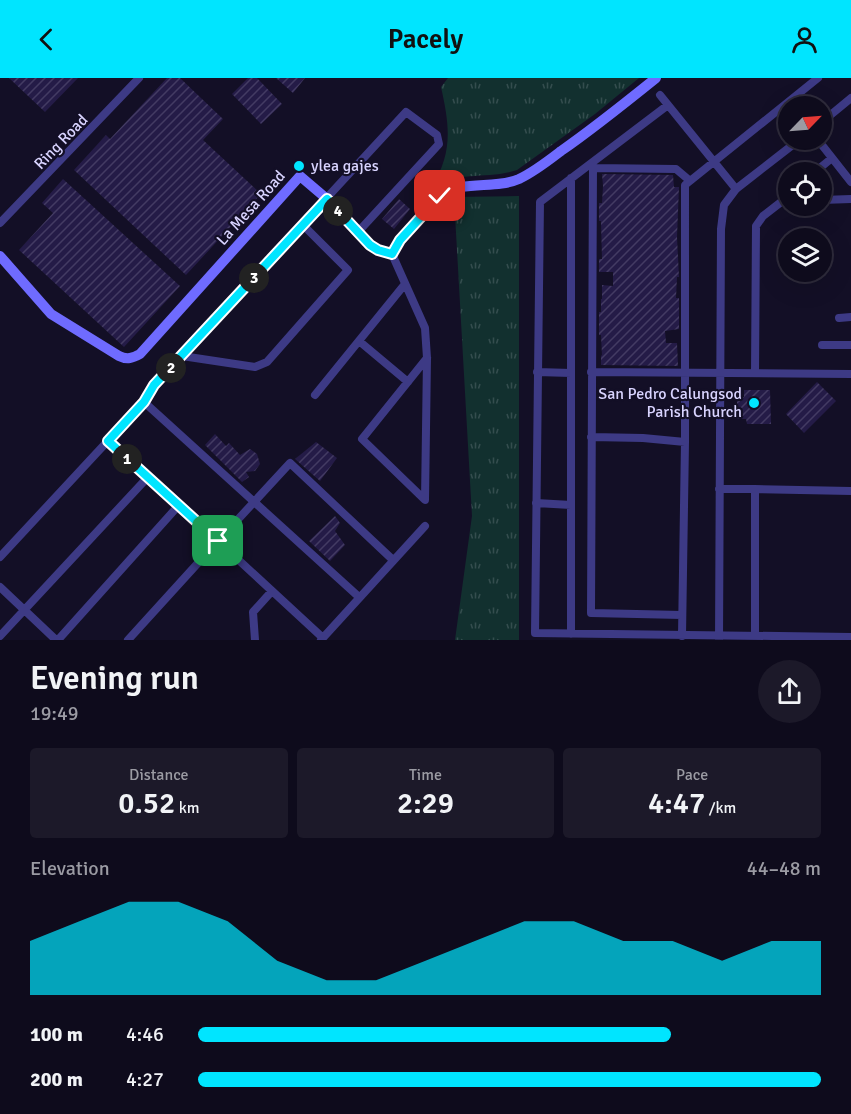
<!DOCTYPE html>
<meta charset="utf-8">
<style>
:root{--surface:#0e0b1c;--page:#1c1929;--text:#f1f3f6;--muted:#9b9ba3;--line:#2e2b3b;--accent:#00e5ff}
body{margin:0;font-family:Signika,sans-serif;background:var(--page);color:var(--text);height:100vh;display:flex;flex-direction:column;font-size:22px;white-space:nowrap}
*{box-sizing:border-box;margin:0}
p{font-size:20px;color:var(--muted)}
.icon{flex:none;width:33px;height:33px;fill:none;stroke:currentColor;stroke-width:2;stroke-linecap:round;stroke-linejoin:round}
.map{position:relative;height:562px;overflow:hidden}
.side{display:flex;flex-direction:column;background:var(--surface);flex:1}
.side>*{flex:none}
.needle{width:39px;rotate:65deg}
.tools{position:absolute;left:778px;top:18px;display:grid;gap:12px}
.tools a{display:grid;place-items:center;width:54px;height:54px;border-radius:50%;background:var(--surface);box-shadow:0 6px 24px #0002,0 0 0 2px var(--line);font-size:30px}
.pin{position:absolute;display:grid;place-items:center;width:51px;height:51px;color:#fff;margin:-26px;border-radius:12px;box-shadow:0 3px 9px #0006}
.km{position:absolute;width:30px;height:30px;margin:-15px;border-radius:50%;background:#222;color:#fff;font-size:16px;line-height:30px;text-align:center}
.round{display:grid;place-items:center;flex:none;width:63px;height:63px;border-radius:32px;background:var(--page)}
.headline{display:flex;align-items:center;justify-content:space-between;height:102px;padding:0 30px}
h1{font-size:33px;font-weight:600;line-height:45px}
.stats{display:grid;grid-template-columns:repeat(3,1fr);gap:9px;height:102px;padding:6px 30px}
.stats div{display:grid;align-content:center;border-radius:6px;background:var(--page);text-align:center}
.stats b{font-size:30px;font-weight:600}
.stats small{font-size:16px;font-weight:400}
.stats p{font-size:16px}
.chart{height:168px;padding:12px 30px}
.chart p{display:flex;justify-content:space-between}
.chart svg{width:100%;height:108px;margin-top:6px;fill:var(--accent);opacity:.7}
ul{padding:0 30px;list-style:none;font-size:20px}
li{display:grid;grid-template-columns:96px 72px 1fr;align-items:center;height:45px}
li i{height:15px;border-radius:8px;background:var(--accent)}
header{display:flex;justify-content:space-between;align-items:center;height:78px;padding:0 30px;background:var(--accent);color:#111;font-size:27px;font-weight:600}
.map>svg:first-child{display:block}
.grass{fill:url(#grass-tufts)}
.building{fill:url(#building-hatch)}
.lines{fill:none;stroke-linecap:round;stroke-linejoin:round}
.street{stroke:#3d3a85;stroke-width:8}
.secondary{stroke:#6f6bff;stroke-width:10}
.route-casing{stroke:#fff;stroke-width:12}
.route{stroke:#00e5ff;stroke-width:8}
.poi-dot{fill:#00e5ff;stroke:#130f26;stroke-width:2}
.labels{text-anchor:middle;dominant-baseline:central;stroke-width:4.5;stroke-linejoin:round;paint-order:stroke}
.street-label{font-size:16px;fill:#d9d4ff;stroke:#130f26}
.poi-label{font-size:16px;fill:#d9d4ff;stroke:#130f26;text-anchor:start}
</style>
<header><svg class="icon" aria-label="back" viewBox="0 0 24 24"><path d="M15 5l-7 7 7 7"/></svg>Pacely<svg class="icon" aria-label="person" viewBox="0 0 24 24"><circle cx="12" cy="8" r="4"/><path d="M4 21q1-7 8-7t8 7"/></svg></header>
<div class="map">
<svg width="851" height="562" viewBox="0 0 851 562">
<defs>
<pattern id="grass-tufts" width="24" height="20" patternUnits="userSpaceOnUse" patternTransform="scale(1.5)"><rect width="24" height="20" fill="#12302f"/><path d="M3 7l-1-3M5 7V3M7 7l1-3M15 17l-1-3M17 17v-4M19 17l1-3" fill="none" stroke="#344d4e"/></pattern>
<pattern id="building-hatch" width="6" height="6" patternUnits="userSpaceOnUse" patternTransform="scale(1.5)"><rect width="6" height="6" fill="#241b47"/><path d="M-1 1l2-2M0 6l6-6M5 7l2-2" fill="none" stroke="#433b63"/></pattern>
</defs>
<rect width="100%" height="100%" fill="#130f26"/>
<path class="grass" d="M 448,0 L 639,0 L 595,36 L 517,92 C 487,102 459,92 431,110 C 453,75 450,49 441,9 Z
M 519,118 L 519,562 L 455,562 L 472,438 L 454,119 Z"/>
<path class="building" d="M 9,0 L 78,0 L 45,34 Z
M 167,0 L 180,0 L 223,41 L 203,62 L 261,116 L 186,197 L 74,92 L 106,57 L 110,61 Z
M 248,0 L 257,0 L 282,26 L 261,46 L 232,16 Z
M 276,0 L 305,0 L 293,15 Z
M 602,96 L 673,97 L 674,109 L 679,109 L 677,159 L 679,199 L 677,199 L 676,220 L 679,220 L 679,251 L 665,253 L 666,265 L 677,265 L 678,288 L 601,287 L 601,277 L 602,278 L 601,257 L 599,257 L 599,234 L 601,234 L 601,221 L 602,221 L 602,207 L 613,208 L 613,194 L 599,194 L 599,181 L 602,181 L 601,143 L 599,143 L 599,125 L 602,125 L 603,108 Z
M 63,101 L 180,208 L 124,269 L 19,172 L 53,135 L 42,125 Z
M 399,121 L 410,131 L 394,151 L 382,141 Z
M 817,304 L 836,323 L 804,355 L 786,336 Z
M 744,312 L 770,312 L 771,346 L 747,346 L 746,341 L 737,341 L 737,319 L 744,319 Z
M 215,356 L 226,368 L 229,365 L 240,377 L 250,371 L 257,376 L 260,386 L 255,393 L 246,394 L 249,399 L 242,404 L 205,367 Z
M 316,364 L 337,380 L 320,403 L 295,381 Z
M 335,438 L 340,445 L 335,453 L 345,467 L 330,483 L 309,463 Z"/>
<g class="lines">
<path class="street" d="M 660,17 L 736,111
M 668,27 L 540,124 L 535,555 L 851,559
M 822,44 L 851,20
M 818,62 L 851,104
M 815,94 L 832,80
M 822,122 L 851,121
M 0,145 L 139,0
M 392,176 L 425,250 L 427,280 L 425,422 L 362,361 L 427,280
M 839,240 L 851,239
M 359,263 L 408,304
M 822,267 L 851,267
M 182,278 L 255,289 L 267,284 L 348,192 L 303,147
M 537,294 L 571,295
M 591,294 L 851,296
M 755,295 L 756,148 L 763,138 L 785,121
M 315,317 L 405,206
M 144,324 L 359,519
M 591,359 L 643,360 L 685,364
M 108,363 L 218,463 L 128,562
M 719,411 L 755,411 L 755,559
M 755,411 L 851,413
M 536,425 L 571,427
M 0,479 L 144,324 L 154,307 L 406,34 L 437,57 L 439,66 L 358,154
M 0,509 L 56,562
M 682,537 L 591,535 L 593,90 L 676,91 L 689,102
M 571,556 L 571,100
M 0,558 L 148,399
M 682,558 L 685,364 L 685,107 L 818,0
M 323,560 L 218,463 L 290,385 L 393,482
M 58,562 L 179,427
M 255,562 L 253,534 L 272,513
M 321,562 L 425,448
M 719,562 L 721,151 L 724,127 L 736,111 L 799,62"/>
<path class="secondary" d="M 0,178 L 51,236 L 119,278 C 127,282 133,280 140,276 L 300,98 L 327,121 L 370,167 L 378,172 L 392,176 L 400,162 L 440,118 C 463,101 494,112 519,101 C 534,94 548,83 561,73 C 594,50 625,25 656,0"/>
</g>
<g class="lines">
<g class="route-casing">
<path id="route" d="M 218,463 L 108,363 L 144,324 L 154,307 L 327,121 L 370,167 L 378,172 L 392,176 L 400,162 L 440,118"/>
</g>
<use href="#route" class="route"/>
</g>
<g class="poi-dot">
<circle cx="299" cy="88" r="6"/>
<circle cx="754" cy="325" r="6"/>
</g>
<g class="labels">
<g class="street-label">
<text transform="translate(61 64) rotate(-46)">Ring Road</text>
<text transform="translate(251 130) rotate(-48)">La Mesa Road</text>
</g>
<g class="poi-label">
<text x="311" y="88">ylea gajes</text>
<text x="742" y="316" text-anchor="end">San Pedro Calungsod<tspan x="742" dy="18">Parish Church</tspan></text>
</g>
</g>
</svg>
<div class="tools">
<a><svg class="needle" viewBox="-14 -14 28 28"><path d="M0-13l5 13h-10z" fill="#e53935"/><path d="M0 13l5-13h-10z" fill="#9b9ba3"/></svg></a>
<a><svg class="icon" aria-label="locate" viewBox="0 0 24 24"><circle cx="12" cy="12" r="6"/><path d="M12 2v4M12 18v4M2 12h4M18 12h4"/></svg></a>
<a><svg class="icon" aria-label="layers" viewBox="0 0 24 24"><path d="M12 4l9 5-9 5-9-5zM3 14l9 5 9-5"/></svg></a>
</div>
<div class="pin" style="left:218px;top:463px;background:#1e9e55"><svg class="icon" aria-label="arrive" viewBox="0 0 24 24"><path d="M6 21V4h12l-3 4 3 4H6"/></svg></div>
<div class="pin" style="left:440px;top:118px;background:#d93025"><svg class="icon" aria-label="check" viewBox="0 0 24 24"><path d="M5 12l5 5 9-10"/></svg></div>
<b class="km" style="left:127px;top:381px">1</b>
<b class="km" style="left:171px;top:290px">2</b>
<b class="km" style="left:254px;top:200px">3</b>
<b class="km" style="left:338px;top:133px">4</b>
</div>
<section class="side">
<div class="headline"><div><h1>Evening run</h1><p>19:49</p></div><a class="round"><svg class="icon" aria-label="share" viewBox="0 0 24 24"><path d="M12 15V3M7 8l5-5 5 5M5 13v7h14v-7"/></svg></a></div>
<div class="stats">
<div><p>Distance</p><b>0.52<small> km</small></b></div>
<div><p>Time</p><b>2:29</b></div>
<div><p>Pace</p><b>4:47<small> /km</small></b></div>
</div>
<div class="chart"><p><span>Elevation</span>44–48 m</p>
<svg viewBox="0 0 160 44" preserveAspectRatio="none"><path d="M0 44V22L10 14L20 6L30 6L40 14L50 30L60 38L70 38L80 30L90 22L100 14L110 14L120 22L130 22L140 30L150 22L160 22V44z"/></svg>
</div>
<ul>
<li><b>100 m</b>4:46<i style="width:76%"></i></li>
<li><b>200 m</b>4:27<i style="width:100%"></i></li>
</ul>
</section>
